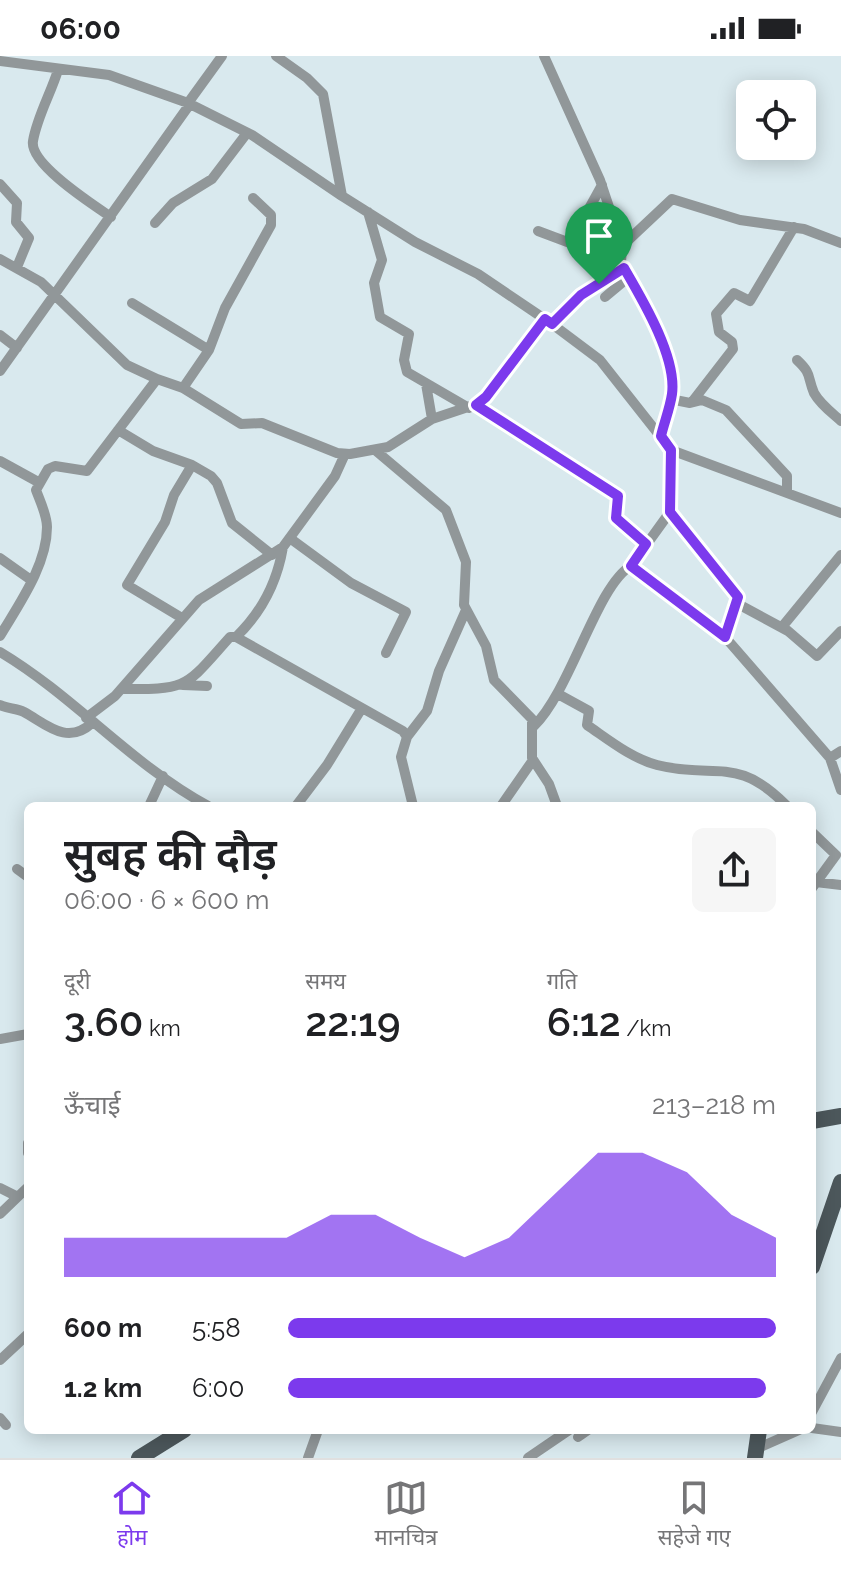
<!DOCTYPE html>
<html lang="hi">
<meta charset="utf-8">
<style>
:root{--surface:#fff;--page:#f6f6f6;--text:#202124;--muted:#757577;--line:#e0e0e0;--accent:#7c3aed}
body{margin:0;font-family:Raleway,"Noto Sans Devanagari",sans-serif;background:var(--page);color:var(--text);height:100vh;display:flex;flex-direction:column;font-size:30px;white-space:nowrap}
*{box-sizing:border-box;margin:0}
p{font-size:26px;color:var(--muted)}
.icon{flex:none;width:44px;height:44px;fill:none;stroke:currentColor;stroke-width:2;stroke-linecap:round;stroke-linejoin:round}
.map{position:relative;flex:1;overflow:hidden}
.drawer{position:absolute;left:24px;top:746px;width:792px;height:632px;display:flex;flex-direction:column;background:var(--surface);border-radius:12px;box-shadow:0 4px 20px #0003}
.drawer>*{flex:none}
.tools{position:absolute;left:736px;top:24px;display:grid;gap:16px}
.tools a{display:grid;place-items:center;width:80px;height:80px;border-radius:12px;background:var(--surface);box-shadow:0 4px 20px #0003;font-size:40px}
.pin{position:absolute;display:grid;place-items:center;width:68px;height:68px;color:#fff;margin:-82px -34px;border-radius:50% 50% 50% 0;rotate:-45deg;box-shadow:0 0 8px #0007}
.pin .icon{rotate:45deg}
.round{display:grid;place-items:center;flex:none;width:84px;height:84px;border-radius:12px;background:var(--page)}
.summary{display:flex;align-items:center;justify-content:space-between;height:136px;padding:0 40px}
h1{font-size:44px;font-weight:600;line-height:60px}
.metrics{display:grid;grid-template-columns:repeat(3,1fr);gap:12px;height:136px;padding:8px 40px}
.metrics div{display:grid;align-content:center}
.metrics b{font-size:40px;font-weight:600}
.metrics small{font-size:22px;font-weight:400}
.metrics p{font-size:22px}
.chart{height:224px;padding:16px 40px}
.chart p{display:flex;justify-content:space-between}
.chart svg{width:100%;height:144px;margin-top:8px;fill:var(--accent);opacity:.7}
ul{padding:0 40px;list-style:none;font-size:26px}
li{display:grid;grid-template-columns:128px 96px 1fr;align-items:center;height:60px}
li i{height:20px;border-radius:10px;background:var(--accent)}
.status{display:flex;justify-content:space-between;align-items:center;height:56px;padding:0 40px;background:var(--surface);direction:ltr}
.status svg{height:22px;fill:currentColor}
.tab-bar{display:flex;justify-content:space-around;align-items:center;height:112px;border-top:2px solid var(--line);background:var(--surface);font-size:22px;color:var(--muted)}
.tab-bar a{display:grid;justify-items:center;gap:4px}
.tab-bar .active{color:var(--accent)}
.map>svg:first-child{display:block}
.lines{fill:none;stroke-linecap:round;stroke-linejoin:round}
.street{stroke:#919799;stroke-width:10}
.primary{stroke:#4c575b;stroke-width:16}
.route-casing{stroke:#fff;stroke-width:16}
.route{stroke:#7c3aed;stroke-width:10}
</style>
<div class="status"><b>06:00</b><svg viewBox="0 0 49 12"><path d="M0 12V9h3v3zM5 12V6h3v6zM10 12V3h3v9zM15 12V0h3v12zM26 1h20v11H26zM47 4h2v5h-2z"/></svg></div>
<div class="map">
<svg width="841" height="1402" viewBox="0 0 841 1402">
<rect width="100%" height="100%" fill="#d9e9ee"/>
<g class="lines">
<path class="street" d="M 276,0 L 307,22 L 323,38 L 342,140
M 544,0 L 600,124 L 622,190 L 621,207 L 653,265 L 670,310 L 672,336 L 661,380
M 0,5 L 109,19 L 188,47 L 252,79 L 342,140 L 415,186 L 478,218 L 552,268 L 600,304 L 671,394 L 841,457
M 58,14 C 51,37 37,61 33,85 C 29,108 92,148 111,161
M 188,47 L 222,0
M 0,128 L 17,147 L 16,166 L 29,182 L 17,211
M 368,156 L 382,204 L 374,227 L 380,261 L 409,278 L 404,304 L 407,316 L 469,352
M 155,167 L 173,147 L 212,123 L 247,77
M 538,175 L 570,187 L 602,129
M 622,190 L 672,143 L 740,164 L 804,173 L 841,187
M 0,203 L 41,226 L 127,309 L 157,323 L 87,415 L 55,410 L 48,413 L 36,434 C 40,445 47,459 47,471 C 47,509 19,548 0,580
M 605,241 L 629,221
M 132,247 L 209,294
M 552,268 L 581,239 L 624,212
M 0,279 L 17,292
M 797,304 C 812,318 807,320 814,337 C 820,348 832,357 841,365
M 0,315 L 190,48
M 157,323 L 183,332 L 241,368 L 262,367 L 337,397 L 350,398 L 388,391 L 432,363 L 480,347 L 545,263
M 426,328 L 432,363
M 183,332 L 209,294 L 225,252 L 271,169 L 271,159 L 253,142
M 670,343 L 690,347 L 702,344 L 726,354 L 787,420 L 787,435
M 692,346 L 733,293 L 732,286 L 719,276 L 716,258 L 734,237 L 750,245 L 794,171
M 476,349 L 618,440 L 616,462 L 646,488
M 118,374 L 153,395 L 192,409 L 211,420 L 217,427 L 232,467 L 272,499
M 375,394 L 446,454 L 466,506 L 464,549 L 486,590 L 494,624 L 532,663 L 532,702 L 549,728 L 557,750
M 671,394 L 670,456 L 631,510 L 725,581 L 830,702 L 841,695
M 0,405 L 40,427
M 670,456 L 738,541 L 725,581
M 291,483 L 351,527 L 406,556 L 386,597
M 0,502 L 31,524
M 738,548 L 788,575 L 817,600 L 841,575
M 182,562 L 127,529 L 165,466 L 174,439 L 192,409
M 782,571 L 841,499
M 236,581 C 262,556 277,527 283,491
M 0,596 C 74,640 132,709 208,750
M 183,629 L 207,630
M 121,633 C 190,634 185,631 230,581 L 236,581 L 403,675 L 407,681 L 401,701 L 413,750
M 558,638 L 589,655 L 587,669 C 609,684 631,702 657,709 C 716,724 736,698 787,750
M 0,649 C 8,653 16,652 24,656 C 46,668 67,690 92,667
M 86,662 L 115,640 L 199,544 L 283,491 L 335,420 L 345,398
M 534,670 C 571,634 597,529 631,510
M 407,681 L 427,655 L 439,615 L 466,554
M 830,702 L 841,734
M 149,750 L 163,720
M 296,750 L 327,709 L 362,652
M 501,750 L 533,704
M 812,776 L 836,799 L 812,832
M 17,813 L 28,821
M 816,826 L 841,829
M 0,983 L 28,978
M 28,1087 L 28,1097
M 0,1132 L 16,1140
M 0,1158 L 28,1131
M 0,1304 L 28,1278
M 812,1356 L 841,1302
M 0,1362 L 6,1369
M 812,1372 L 841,1376
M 578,1381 L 588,1374
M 756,1393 L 799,1374
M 308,1402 L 318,1374
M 528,1402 L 569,1374"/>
<path class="primary" d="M 812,1065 L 841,1060
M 812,1211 L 841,1126
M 139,1402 L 184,1374
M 755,1402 L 759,1374"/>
</g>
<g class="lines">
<g class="route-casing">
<path id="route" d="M 624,212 C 642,243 677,301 672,338 C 670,352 664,367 661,380 L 671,394 L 670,456 L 738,541 L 725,581 L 631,510 L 646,488 L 616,462 L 618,440 L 476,349 L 486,341 L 545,263 L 552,268 L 581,239 Z"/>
</g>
<use href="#route" class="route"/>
</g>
</svg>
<div class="tools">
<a><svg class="icon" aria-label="locate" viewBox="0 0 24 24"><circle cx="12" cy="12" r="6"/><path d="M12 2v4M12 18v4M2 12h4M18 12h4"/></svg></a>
</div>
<div class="pin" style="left:599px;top:228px;background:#1e9e55"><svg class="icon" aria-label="arrive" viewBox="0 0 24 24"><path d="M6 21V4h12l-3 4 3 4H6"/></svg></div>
<section class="drawer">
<div class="summary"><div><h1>सुबह की दौड़</h1><p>06:00 · 6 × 600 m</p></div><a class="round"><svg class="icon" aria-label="share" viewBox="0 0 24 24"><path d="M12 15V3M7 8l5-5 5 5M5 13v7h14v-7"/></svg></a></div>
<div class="metrics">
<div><p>दूरी</p><b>3.60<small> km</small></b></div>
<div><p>समय</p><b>22:19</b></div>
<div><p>गति</p><b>6:12<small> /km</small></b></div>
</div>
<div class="chart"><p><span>ऊँचाई</span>213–218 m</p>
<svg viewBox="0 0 160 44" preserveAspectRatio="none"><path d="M0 44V32L10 32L20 32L30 32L40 32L50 32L60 25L70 25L80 32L90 38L100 32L110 19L120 6L130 6L140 12L150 25L160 32V44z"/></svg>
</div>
<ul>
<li><b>600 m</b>5:58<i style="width:100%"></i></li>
<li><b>1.2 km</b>6:00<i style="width:98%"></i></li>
</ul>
</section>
</div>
<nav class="tab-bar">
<a class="active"><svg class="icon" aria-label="home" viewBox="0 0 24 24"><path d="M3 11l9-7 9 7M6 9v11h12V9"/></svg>होम</a>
<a><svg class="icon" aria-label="map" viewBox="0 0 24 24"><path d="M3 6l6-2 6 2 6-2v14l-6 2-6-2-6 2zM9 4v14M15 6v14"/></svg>मानचित्र</a>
<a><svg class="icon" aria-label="saved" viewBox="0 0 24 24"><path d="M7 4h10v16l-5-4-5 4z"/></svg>सहेजे गए</a>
</nav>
